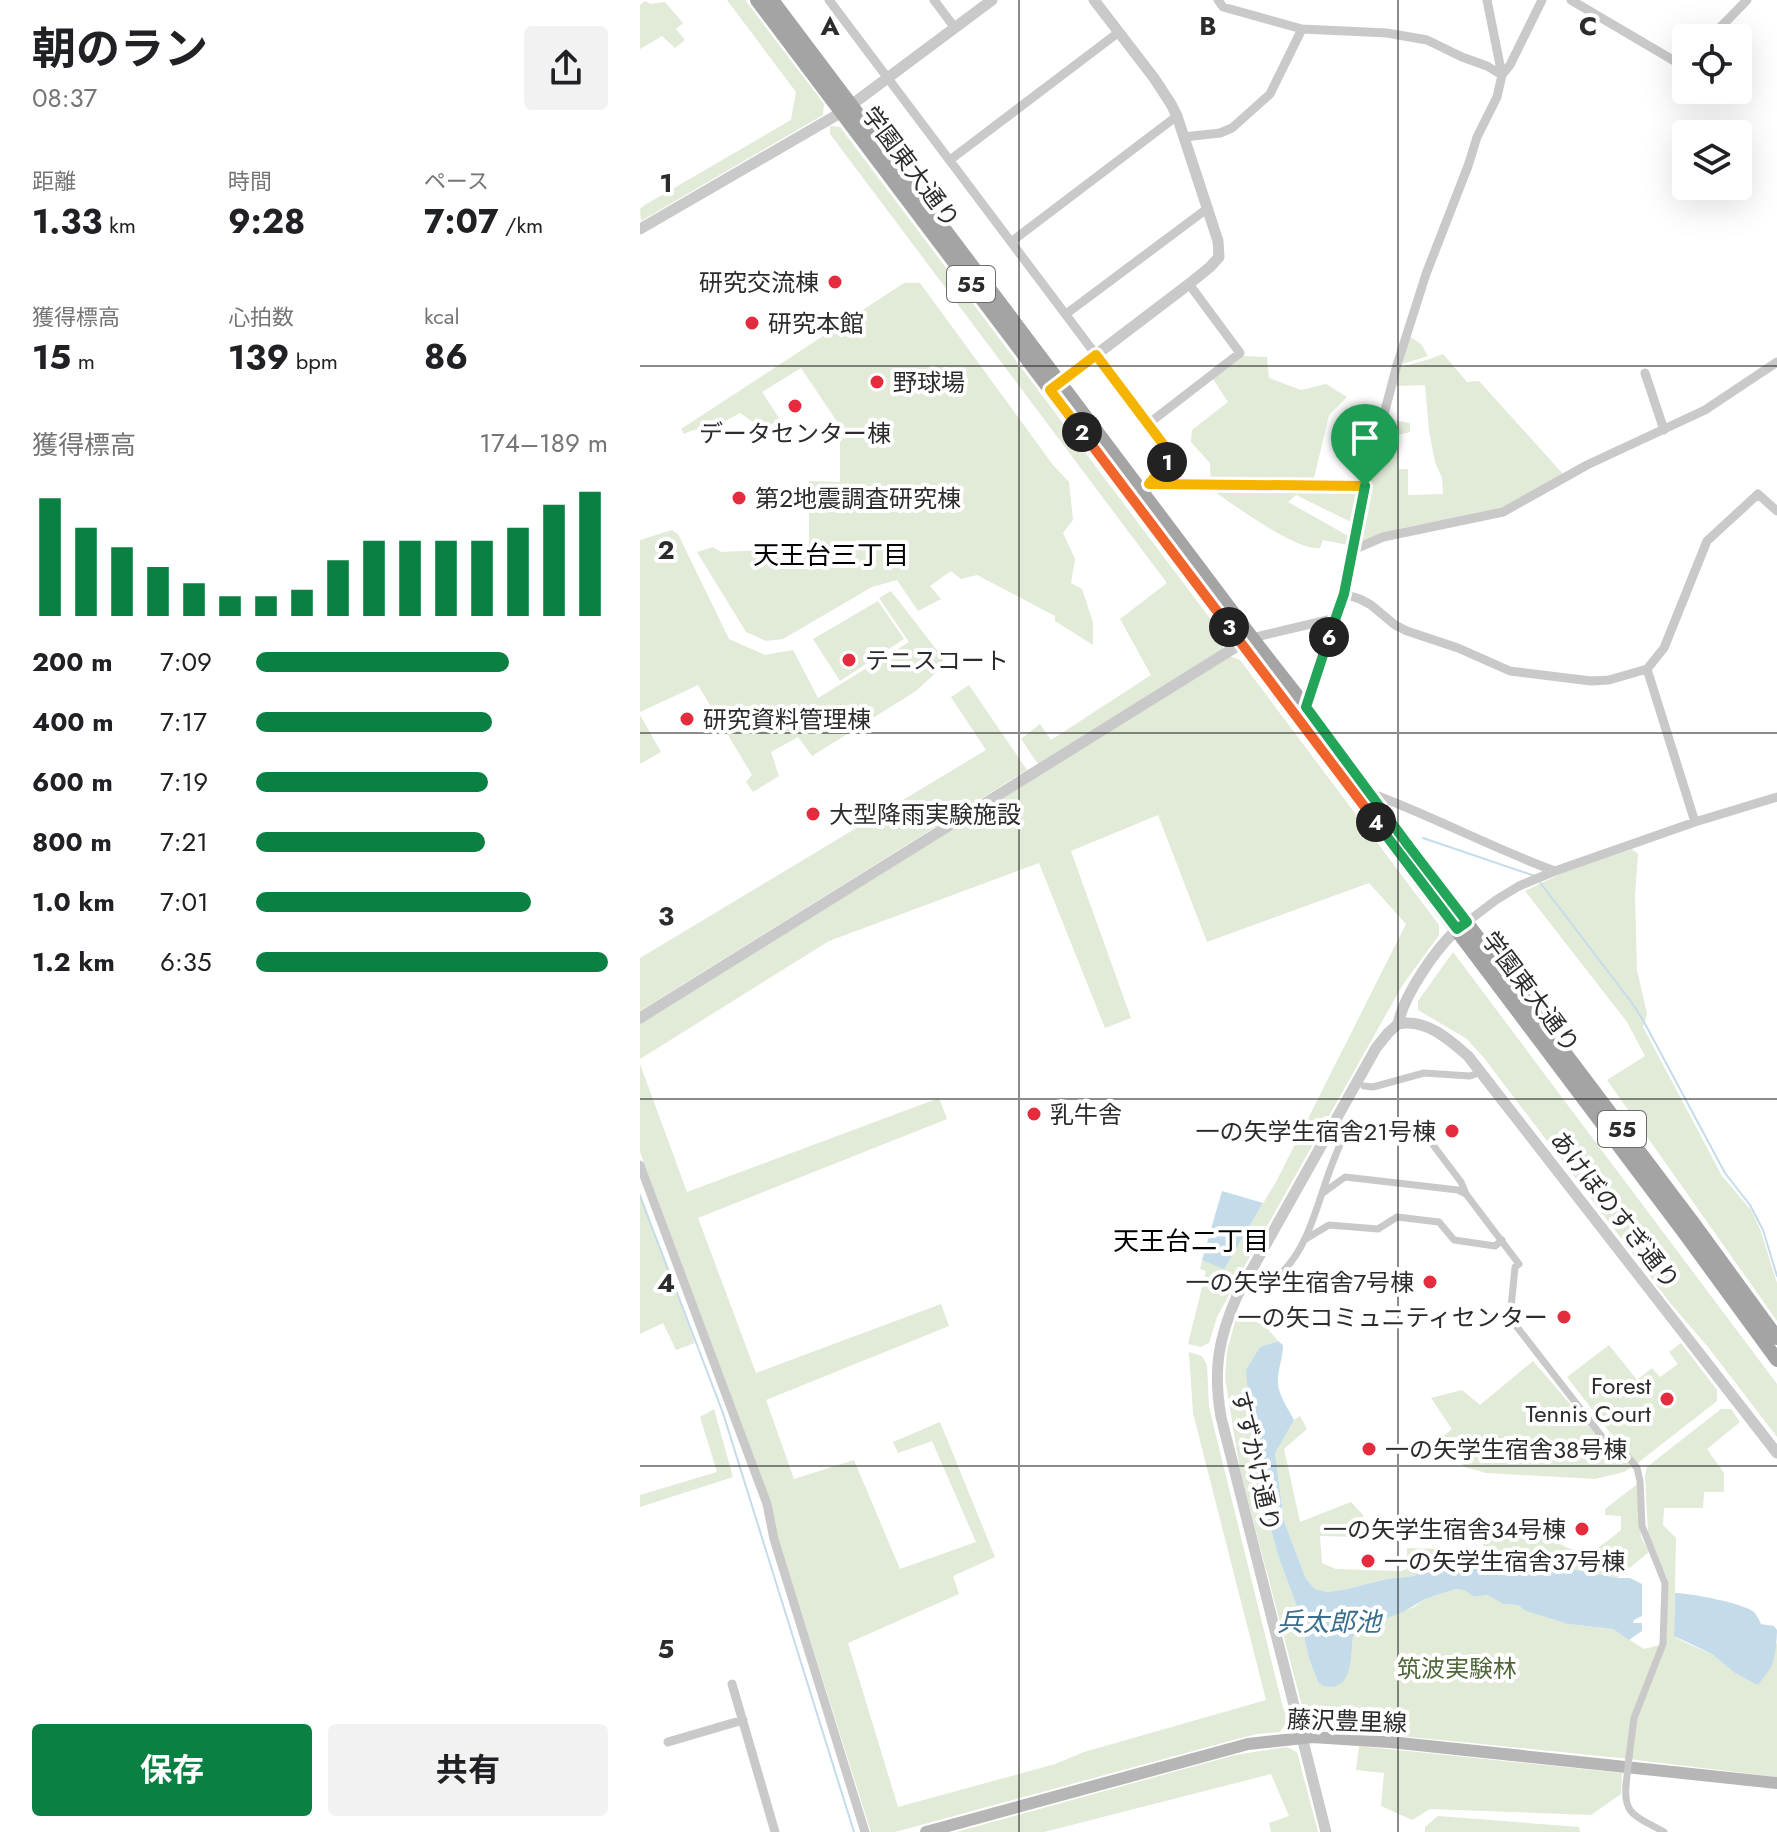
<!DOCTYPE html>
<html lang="ja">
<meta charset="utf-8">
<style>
:root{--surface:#fff;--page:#f2f2f2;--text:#202124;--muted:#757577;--accent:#0b8043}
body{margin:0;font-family:Jost,"Noto Sans JP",sans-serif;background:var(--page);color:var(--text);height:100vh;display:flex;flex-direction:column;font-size:30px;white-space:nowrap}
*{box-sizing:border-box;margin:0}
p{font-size:26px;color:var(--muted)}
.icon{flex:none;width:44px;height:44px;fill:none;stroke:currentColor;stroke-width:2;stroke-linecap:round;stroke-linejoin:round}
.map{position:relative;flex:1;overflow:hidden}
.details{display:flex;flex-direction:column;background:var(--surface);width:640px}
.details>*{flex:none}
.tools{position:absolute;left:1032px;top:24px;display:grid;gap:16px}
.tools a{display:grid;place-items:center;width:80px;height:80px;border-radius:8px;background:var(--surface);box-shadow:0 8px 32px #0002;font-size:40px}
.pin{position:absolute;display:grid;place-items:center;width:68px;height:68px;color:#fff;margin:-82px -34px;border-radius:50% 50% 50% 0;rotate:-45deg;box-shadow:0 0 8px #0007}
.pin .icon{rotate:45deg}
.km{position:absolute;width:40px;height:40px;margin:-20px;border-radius:50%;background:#222;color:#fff;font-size:22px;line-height:40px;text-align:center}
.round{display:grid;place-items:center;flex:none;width:84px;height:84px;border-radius:8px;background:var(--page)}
.head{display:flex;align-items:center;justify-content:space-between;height:136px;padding:0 32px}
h1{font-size:44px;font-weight:700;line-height:60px}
.metrics{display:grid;grid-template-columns:repeat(3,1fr);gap:12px;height:136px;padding:8px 32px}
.metrics div{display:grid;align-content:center}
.metrics b{font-size:34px;font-weight:700}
.metrics small{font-size:22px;font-weight:400}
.metrics p{font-size:22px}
.chart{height:224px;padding:16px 32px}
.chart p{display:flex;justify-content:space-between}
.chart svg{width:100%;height:144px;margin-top:8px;stroke:var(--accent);stroke-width:6}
.cta{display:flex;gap:16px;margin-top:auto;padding:16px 32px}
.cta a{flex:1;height:92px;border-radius:8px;background:var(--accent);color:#fff;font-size:32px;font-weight:700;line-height:92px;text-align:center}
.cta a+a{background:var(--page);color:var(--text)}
ul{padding:0 32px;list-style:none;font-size:26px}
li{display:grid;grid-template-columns:128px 96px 1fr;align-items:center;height:60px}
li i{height:20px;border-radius:10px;background:var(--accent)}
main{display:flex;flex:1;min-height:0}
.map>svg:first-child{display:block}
.green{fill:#e2ead8}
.water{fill:#c4dcea}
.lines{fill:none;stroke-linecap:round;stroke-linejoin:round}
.stream{stroke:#c4dcea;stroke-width:2}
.pedestrian{stroke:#c9c9c9;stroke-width:7}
.minor{stroke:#c9c9c9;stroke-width:9}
.tertiary{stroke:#c9c9c9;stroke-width:11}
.secondary{stroke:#b6b6b6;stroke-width:12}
.primary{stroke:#a4a4a4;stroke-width:14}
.pedestrian-bridge{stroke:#c9c9c9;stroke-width:7}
.split-1-casing{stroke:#fff;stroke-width:16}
.split-2-casing{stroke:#fff;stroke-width:16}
.split-3-casing{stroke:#fff;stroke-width:16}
.split-4-casing{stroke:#fff;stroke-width:16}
.split-5-casing{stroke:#fff;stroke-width:16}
.split-6-casing{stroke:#fff;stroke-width:16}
.split-7-casing{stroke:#fff;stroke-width:16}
.split-1{stroke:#f5b400;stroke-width:10}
.split-2{stroke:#f5b400;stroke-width:10}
.split-3{stroke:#f0652b;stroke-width:10}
.split-4{stroke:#f0652b;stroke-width:10}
.split-5{stroke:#22a559;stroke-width:10}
.split-6{stroke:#22a559;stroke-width:10}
.split-7{stroke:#22a559;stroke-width:10}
.grid{fill:none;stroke:#2c2c2c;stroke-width:2;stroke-opacity:0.55}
.poi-dot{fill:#e52b3e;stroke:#fff;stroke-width:3}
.labels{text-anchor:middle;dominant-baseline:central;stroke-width:8;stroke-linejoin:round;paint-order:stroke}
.shield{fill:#fff;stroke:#6b6b6b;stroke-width:2}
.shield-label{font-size:22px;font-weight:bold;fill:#2c2c2c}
.street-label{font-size:24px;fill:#2c2c2c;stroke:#fff}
.poi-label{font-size:24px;fill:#2c2c2c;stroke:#fff;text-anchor:start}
.park-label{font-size:24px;fill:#506739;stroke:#fff}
.neighbourhood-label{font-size:26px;fill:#000;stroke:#fff}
.water-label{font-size:26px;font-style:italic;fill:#3a6f8d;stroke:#fff}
.grid-label{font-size:26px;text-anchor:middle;font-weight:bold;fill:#2c2c2c;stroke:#fff;stroke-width:8;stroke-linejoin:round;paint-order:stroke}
</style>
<main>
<section class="details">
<div class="head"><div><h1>朝のラン</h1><p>08:37</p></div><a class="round"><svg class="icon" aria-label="share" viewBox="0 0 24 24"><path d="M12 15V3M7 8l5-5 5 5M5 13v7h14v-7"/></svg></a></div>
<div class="metrics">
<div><p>距離</p><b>1.33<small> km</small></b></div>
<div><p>時間</p><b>9:28</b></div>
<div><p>ペース</p><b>7:07<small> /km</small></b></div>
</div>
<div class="metrics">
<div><p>獲得標高</p><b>15<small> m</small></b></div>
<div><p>心拍数</p><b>139<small> bpm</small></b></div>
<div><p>kcal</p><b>86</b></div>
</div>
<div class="chart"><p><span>獲得標高</span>174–189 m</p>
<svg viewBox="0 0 160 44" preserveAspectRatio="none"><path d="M5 44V8M15 44V17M25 44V23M35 44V29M45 44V34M55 44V38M65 44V38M75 44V36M85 44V27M95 44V21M105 44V21M115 44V21M125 44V21M135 44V17M145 44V10M155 44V6"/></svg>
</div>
<ul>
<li><b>200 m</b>7:09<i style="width:72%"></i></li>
<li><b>400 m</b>7:17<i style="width:67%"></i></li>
<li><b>600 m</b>7:19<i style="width:66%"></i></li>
<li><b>800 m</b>7:21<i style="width:65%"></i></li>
<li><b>1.0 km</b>7:01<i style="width:78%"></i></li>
<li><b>1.2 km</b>6:35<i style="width:100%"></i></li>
</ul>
<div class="cta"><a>保存</a><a>共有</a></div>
</section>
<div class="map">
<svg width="1137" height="1832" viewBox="0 0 1137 1832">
<rect width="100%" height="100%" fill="#fff"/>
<path class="green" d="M 87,0 L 105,0 L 184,104 L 183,115 L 1,221 L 0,209 L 3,206 L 151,120 L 156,92 Z
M 5,1 L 11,4 L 25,2 L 43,23 L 36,29 L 45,40 L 35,48 L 22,36 L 0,49 L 0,5 Z
M 190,126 L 200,127 L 584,637 L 583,649 L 398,764 L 381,739 L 400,724 L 411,740 L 511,675 L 480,619 L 527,583 L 190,134 Z
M 264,283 L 280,283 L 413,465 L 429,482 L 433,520 L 423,533 L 435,559 L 431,583 L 442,589 L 453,622 L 453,645 L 415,621 L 415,616 L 337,575 L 321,579 L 311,571 L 290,586 L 301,599 L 278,611 L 257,580 L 232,587 L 143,639 L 126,641 L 106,632 L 57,552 L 73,547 L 81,552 L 169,548 L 169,481 L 200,482 L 200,426 L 161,368 L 122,392 L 139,418 L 128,428 L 113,422 L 100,413 C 88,420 76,426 63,428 C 55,430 51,430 44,434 L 41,429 Z
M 770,337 L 781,344 L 788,356 L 762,364 Z
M 803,354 L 827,382 L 839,381 L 923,474 C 903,485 878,503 857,509 C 813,523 765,521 724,542 L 720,542 L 728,485 L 747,419 L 770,423 L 770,432 L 758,435 L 759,469 L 768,469 L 768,495 L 803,494 L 802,478 L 795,462 L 789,431 L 785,385 L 756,386 L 761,367 L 790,359 Z
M 602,356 L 627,357 L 629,378 L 661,390 L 686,384 L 707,397 L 689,415 L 674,478 L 721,489 L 713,523 L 656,495 L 648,502 L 710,537 L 708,545 L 683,540 L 680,548 C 654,550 594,505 571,489 L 570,463 L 551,442 L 552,430 L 588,402 L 571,376 Z
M 32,530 L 38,534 L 89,639 L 125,655 L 153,650 L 178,698 L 269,642 L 239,598 L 251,591 L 303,658 L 303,666 L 276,691 L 172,756 L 158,737 L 131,752 L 139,776 L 113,792 L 106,782 L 112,775 L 58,685 L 0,712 L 0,540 Z
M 238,601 L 264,639 L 200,681 L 173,639 Z
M 589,656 L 600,660 L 799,925 L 799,935 L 762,986 L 599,1276 L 577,1317 L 569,1343 L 561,1347 L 548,1344 L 566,1271 L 560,1269 L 562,1260 L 584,1268 L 636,1182 L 766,924 L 729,883 L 567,942 L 518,815 L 431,851 L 491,1018 L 465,1028 L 399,863 L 189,941 L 0,1059 L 0,1023 Z
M 329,685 L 387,770 L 0,1011 L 0,958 L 346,750 L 311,697 Z
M 0,715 L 21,752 L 0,764 Z
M 992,849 L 998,854 L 995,895 L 997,970 L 1007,1014 L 1003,1027 L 1082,1176 L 1111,1210 L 1120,1229 L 1137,1283 L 1137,1321 L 967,1080 L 1005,1056 L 987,1022 L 885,891 L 922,873 Z
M 813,952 L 1137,1384 L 1137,1437 L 1068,1347 L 1031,1304 L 844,1058 L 827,1039 L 778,1010 L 778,1001 Z
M 0,1064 L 47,1192 L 299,1098 L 307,1119 L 58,1218 L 116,1373 L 301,1304 L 309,1326 L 126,1400 L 154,1479 L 214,1460 L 260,1569 L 336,1542 L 292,1441 L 258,1453 L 253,1442 L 300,1422 L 355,1557 L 313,1576 L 319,1594 L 208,1643 L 258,1807 L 415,1764 L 444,1752 L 626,1700 L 553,1413 L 549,1352 L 562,1356 L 567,1365 L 569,1407 L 642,1704 L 648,1721 L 640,1732 L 617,1734 L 597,1739 L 255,1832 L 231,1832 L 138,1538 L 129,1498 L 0,1152 Z
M 0,1192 L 55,1343 L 36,1350 L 23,1323 L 0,1334 Z
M 598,1311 L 627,1328 L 638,1341 L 620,1347 L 607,1390 L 615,1473 L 639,1558 L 656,1604 L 669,1659 L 678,1682 L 711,1659 L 713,1637 L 719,1629 L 774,1607 L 785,1599 L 816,1589 L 824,1590 L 834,1597 L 847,1595 L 863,1604 L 878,1605 L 887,1611 L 928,1624 L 973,1629 L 1004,1649 L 1023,1644 L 1026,1639 L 1028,1580 L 1008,1533 L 1005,1475 L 1007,1467 L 1081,1409 L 1091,1409 L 1100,1422 L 1067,1449 L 1084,1473 L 1084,1492 L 1064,1492 L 1063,1508 L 1024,1508 L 1023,1525 L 1036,1538 L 1034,1636 L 1046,1643 L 1072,1654 L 1095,1673 L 1125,1674 C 1137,1662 1131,1657 1137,1642 L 1137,1777 L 980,1758 L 711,1731 L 675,1730 L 667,1725 L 600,1470 L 585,1378 L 587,1351 Z
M 1041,1343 L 1077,1390 L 1077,1401 L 995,1465 L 927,1377 L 969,1345 L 997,1380 L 1012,1368 L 1020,1377 L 1038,1364 L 1029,1352 Z
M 893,1361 L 963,1442 L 974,1446 L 992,1467 L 984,1472 L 955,1479 L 846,1473 L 825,1467 L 800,1439 L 812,1429 L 791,1398 L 822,1390 L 840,1405 Z
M 74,1409 L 93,1477 L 0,1507 L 0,1495 L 77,1472 L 60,1417 Z
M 660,1416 L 667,1429 L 644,1449 L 660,1522 L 711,1502 L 723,1515 L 723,1537 L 680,1536 L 682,1563 L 696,1569 L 761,1571 L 767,1569 L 767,1548 L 843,1550 L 844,1527 L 859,1528 L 860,1536 L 899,1537 L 913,1522 L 921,1530 L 920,1544 C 948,1560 960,1547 981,1530 L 981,1516 L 965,1515 L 965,1509 L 996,1485 L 997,1485 L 1001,1537 L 1009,1552 L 977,1578 L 916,1566 L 869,1550 L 861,1551 L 844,1560 L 785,1569 L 774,1576 L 745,1579 L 707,1589 L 688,1592 L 675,1589 L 666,1579 L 644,1521 L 635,1452 L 654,1420 Z
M 719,1746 L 982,1773 L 981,1794 L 951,1815 L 790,1809 L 772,1820 L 741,1806 L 744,1773 L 716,1770 Z
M 647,1747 L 657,1752 L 678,1832 L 631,1832 L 629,1823 L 649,1816 L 631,1774 L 404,1832 L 316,1832 L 595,1755 Z
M 798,1816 L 939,1827 L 940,1832 L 785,1832 L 785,1827 Z"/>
<path class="water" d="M 582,1191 L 623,1203 L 584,1269 L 562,1260 Z
M 638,1341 L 643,1345 C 643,1359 637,1371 638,1384 C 639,1396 649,1410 654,1420 L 635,1453 L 644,1521 L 666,1579 L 675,1589 L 688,1592 L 707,1589 L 746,1579 L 774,1576 L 785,1569 L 799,1566 L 844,1560 L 861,1551 L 869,1550 L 916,1566 L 977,1578 L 990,1578 L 1002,1584 L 1002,1616 L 994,1620 L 993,1623 L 1002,1623 L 1002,1631 L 989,1640 L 973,1629 L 928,1624 L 886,1611 L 878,1605 L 863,1604 L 847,1595 L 834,1597 L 824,1590 L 816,1589 L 785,1599 L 763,1612 L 719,1629 L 713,1637 L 711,1659 L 708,1673 L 703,1682 L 694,1687 L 683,1686 L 678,1682 L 669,1659 L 656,1604 L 639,1558 L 615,1473 L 606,1370 L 620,1347 Z
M 1035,1593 C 1049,1593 1103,1603 1114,1612 C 1117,1615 1119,1620 1121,1624 L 1134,1626 L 1137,1630 C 1137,1639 1135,1662 1130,1669 C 1126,1674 1122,1679 1118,1685 L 1095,1673 L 1072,1654 L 1034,1636 Z"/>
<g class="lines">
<path class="stream" d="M 783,838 L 895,876
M 899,881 L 992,1003 L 1003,1020 L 1085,1173 L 1110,1205 L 1123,1230 L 1137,1276
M 0,1196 L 83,1413 L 214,1832"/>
<path class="pedestrian" d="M 724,1086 L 733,1087 L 784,1073 L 830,1076 L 841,1072
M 683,1193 L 705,1177 L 818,1190 L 826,1194
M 664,1240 L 689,1225 L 738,1229 L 757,1217 L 799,1222 L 814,1240 L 855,1246 L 862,1240
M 641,1273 C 675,1243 682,1175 705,1135 C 732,1125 760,1133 787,1137 L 821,1182 L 826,1194 L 879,1264 L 875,1267 L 870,1318 L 963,1438 L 975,1441 L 997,1468 L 1000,1481 L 1002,1526 L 1025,1583 L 1023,1644 L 994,1718 L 989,1757
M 986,1785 C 983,1817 999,1817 1024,1832"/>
<path class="minor" d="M 189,0 L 508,424 L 600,353 L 549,284
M 294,0 L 315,28
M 578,0 L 583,7 L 662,29 L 747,33 L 787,40 L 822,57 L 847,66 L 862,75
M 847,0 L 862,75
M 931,0 L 1043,66 L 1046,63
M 1070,38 L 1107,0
M 544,137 L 580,133 L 592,128 L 630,94 L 662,29
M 310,160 L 479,32
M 371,242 L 537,116
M 426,314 L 568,208
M 1005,373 L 1024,430
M 508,424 L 531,456 L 509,484
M 501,489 L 509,484 L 725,486
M 713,550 L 743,537 L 863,512 L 947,465 L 1065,410 L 1137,362
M 704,594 L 720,599 L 731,605 L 755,625 L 767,631 L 818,648 L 870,671 L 951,681 L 969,680 L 1007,669 L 1024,648 L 1067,541 L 1118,494 L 1137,511
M 612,638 L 696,618
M 1007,669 L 1055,822
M 666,707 L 704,594 L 725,486 L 757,365 L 786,274 L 828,166 L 837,137 L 857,97 L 862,75 L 870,65 L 902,0
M 730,793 C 793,816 852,848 915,871
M 827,922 L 856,900 L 879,886 L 915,871 L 1055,822 L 1137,797
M 0,1165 L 127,1504 L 134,1539 L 225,1832
M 92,1684 L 135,1832
M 28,1742 L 103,1720"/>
<path class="tertiary" d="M 0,229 L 202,112 L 352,0
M 415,386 L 549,284 L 570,267 L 579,257 L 578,241 L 537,116 L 531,104 L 514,78 L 454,0
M 0,1018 L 607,640
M 758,1024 C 785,1018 809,1039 828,1056 L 1137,1453
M 686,1832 L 581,1417 C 573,1371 578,1339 597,1296 L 736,1048 L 748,1033 L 758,1024 C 764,995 797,946 820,927"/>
<path class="secondary" d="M 286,1832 L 608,1744 L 672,1737 L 750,1742 L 1137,1783"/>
<path class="primary" d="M 117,0 L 1043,1231 L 1137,1360
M 132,0 L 612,638 L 666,707 L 728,792 L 1054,1224 L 1137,1338"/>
<path class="pedestrian-bridge" d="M 986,1785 L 989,1757"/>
</g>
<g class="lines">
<g class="split-1-casing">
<path id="split-1" d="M 527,462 L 509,484 L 725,486"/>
</g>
<g class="split-2-casing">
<path id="split-2" d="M 442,432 L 410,390 L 456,355 L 529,452 L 531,456 L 527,462"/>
</g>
<g class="split-3-casing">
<path id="split-3" d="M 442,432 L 589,627"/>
</g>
<g class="split-4-casing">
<path id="split-4" d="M 589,627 L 736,822"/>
</g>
<g class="split-5-casing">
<path id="split-5" d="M 736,822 L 817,929 L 827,922 L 768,845"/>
</g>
<g class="split-6-casing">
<path id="split-6" d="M 689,637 L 666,707 L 768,845"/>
</g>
<g class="split-7-casing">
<path id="split-7" d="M 689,637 L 704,594 L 725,486"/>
</g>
<use href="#split-1" class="split-1"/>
<use href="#split-2" class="split-2"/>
<use href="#split-3" class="split-3"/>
<use href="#split-4" class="split-4"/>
<use href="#split-5" class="split-5"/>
<use href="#split-6" class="split-6"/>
<use href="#split-7" class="split-7"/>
</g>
<path class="grid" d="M 379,0 L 379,1832M 758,0 L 758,1832M 0,366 L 1137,366M 0,733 L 1137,733M 0,1099 L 1137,1099M 0,1466 L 1137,1466"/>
<g class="poi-dot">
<circle cx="195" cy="282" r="8"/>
<circle cx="112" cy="323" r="8"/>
<circle cx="237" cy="382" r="8"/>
<circle cx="155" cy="406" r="8"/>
<circle cx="99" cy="498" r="8"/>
<circle cx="209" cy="660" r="8"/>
<circle cx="47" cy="719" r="8"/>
<circle cx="173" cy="814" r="8"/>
<circle cx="394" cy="1114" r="8"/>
<circle cx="812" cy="1131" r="8"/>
<circle cx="790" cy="1282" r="8"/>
<circle cx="924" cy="1317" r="8"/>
<circle cx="1027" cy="1399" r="8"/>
<circle cx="729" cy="1449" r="8"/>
<circle cx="942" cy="1529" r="8"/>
<circle cx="728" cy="1561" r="8"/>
</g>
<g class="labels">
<g class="shield">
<rect x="307" y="266" width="48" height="36" rx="6"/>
<rect x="958" y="1111" width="48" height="36" rx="6"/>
</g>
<g class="shield-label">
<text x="331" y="284">55</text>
<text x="982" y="1129">55</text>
</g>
<g class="street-label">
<text transform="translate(271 167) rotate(53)">学園東大通り</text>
<text transform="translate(891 992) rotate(53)">学園東大通り</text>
<text transform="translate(975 1210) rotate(52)">あけぼのすぎ通り</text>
<text transform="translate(616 1461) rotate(77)">すずかけ通り</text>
<text transform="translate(707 1721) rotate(2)">藤沢豊里線</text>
</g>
<g class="poi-label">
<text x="179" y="282" text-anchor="end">研究交流棟</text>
<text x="128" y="323">研究本館</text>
<text x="253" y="382">野球場</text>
<text x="155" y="433" text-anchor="middle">データセンター棟</text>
<text x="115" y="498">第２地震調査研究棟</text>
<text x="225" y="660">テニスコート</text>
<text x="63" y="719">研究資料管理棟</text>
<text x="189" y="814">大型降雨実験施設</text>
<text x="410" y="1114">乳牛舎</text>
<text x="796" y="1131" text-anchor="end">一の矢学生宿舎21号棟</text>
<text x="774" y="1282" text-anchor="end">一の矢学生宿舎7号棟</text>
<text x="908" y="1317" text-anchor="end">一の矢コミュニティセンター</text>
<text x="1011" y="1385" text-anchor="end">Forest<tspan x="1011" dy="28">Tennis Court</tspan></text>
<text x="745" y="1449">一の矢学生宿舎38号棟</text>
<text x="926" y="1529" text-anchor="end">一の矢学生宿舎34号棟</text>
<text x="744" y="1561">一の矢学生宿舎37号棟</text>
</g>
<g class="park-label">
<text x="817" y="1668">筑波実験林</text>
</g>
<g class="neighbourhood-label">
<text x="191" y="555">天王台三丁目</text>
<text x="551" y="1241">天王台二丁目</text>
</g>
<g class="water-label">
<text x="689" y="1622">兵太郎池</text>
</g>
</g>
<g class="grid-label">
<text x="190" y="35">A</text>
<text x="568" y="35">B</text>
<text x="948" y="35">C</text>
<text x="26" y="192">1</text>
<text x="26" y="559">2</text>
<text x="26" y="925">3</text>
<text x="26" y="1292">4</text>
<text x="26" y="1658">5</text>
</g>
</svg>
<div class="tools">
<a><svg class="icon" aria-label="locate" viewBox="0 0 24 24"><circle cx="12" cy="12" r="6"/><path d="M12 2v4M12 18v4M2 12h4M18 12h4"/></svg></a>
<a><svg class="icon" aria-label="layers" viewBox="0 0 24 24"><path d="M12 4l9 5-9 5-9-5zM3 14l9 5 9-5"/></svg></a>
</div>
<div class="pin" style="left:725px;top:486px;background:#1e9e55"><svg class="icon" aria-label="arrive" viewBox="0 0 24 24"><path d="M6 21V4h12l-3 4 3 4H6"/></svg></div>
<b class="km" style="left:527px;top:462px">1</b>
<b class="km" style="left:442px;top:432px">2</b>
<b class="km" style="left:589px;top:627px">3</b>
<b class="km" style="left:736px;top:822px">4</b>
<b class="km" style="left:689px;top:637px">6</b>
</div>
</main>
